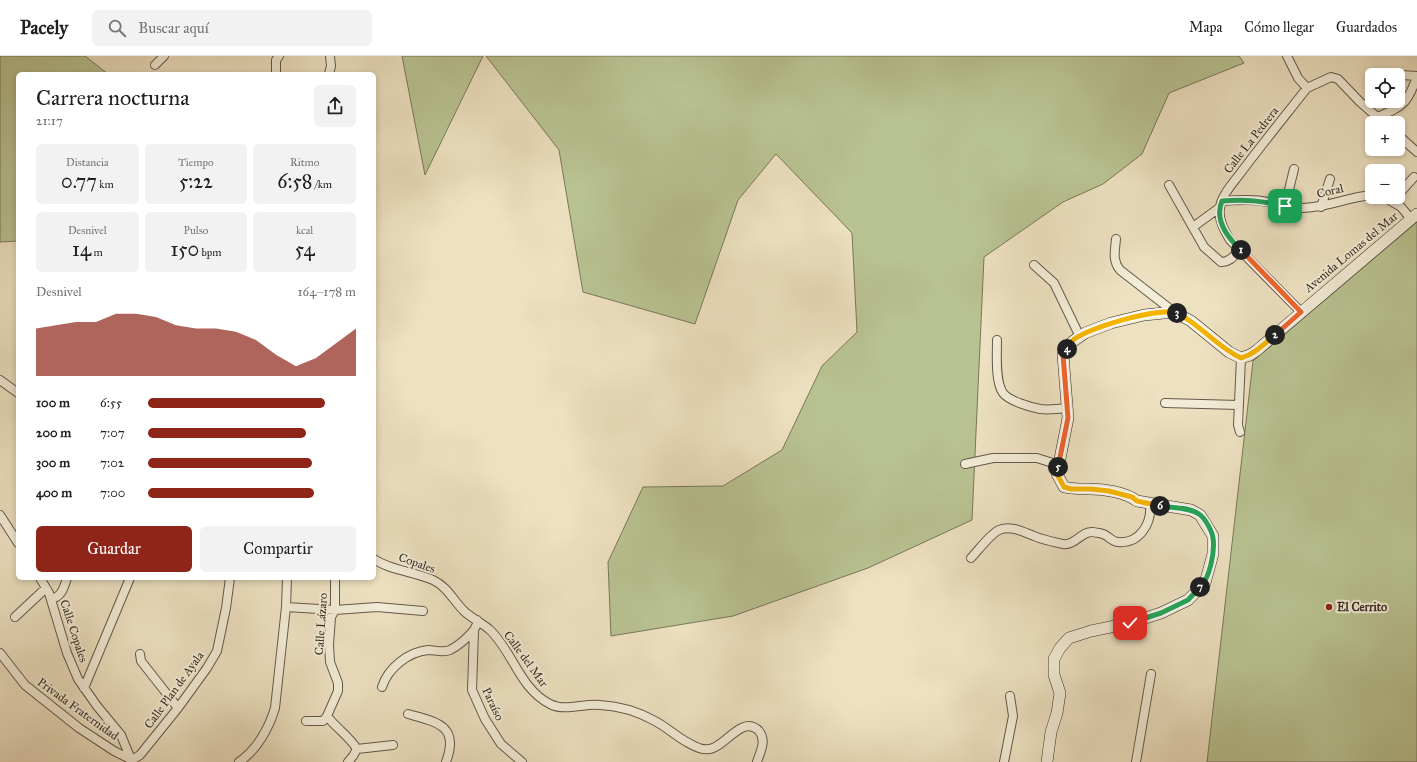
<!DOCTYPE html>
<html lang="es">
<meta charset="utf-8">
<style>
:root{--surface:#fff;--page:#f2f2f2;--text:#202124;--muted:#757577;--line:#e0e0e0;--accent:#8f2418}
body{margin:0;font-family:"IM FELL Great Primer",serif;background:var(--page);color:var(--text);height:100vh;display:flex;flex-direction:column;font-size:15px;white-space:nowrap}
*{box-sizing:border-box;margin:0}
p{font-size:13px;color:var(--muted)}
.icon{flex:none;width:22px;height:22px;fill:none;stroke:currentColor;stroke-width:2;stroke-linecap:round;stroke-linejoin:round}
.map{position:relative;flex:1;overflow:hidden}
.details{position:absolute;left:16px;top:16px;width:360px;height:508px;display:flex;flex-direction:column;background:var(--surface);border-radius:6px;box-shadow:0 2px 6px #0003}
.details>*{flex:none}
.buttons{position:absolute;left:1365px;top:12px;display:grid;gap:8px}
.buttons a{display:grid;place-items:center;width:40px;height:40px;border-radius:6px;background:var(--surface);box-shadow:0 2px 6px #0003;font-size:20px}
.pin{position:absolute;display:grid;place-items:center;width:34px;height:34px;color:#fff;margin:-17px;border-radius:8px;box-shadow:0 2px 6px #0006}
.km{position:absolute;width:20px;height:20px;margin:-10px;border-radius:50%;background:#222;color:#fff;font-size:11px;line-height:20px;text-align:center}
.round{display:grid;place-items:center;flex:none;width:42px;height:42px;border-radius:6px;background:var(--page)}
.summary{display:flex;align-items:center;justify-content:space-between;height:68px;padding:0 20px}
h1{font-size:22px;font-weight:600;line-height:30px}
.figures{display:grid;grid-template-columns:repeat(3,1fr);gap:6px;height:68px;padding:4px 20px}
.figures div{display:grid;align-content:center;border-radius:6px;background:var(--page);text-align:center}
.figures b{font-size:20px;font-weight:600}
.figures small{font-size:11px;font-weight:400}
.figures p{font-size:11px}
.chart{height:112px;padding:8px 20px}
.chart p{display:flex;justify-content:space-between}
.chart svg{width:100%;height:72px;margin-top:4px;fill:var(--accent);opacity:.7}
.primary-button{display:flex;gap:8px;margin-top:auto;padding:8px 20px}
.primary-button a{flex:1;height:46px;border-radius:6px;background:var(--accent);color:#fff;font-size:16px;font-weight:600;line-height:46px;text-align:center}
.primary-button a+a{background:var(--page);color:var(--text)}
ul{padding:0 20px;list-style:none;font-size:13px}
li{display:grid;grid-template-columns:64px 48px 1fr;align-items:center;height:30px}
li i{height:10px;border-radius:5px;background:var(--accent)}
header{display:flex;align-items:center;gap:24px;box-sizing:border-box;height:56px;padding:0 20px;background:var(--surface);border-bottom:1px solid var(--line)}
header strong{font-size:19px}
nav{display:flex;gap:22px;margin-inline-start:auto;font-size:14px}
.search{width:280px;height:36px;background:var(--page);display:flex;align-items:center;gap:10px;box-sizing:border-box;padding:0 14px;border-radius:6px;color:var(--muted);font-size:15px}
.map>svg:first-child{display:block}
.green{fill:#b9c392;stroke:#78785b}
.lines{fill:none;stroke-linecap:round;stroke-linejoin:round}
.minor-casing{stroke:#64594b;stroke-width:10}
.secondary-casing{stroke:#362c24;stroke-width:12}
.minor{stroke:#f3ecd7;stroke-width:8}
.secondary{stroke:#f3ecd7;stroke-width:11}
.split-1-casing{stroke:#fff;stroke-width:8}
.split-2-casing{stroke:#fff;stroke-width:8}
.split-3-casing{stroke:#fff;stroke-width:8}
.split-4-casing{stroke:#fff;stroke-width:8}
.split-5-casing{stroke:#fff;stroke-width:8}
.split-6-casing{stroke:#fff;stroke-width:8}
.split-7-casing{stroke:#fff;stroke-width:8}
.split-8-casing{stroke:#fff;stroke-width:8}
.split-1{stroke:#22a559;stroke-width:5}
.split-2{stroke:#f0652b;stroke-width:5}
.split-3{stroke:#f5b400;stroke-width:5}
.split-4{stroke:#f5b400;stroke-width:5}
.split-5{stroke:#f0652b;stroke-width:5}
.split-6{stroke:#f5b400;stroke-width:5}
.split-7{stroke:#22a559;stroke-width:5}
.split-8{stroke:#22a559;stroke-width:5}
.poi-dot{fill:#8f2418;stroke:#f3ecd7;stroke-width:1.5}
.labels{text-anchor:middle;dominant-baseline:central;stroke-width:4;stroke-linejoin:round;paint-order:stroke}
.street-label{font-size:12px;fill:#362c24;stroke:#f3ecd7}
.poi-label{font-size:12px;font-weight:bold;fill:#362c24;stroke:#f3ecd7;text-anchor:start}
</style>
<header>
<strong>Pacely</strong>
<div class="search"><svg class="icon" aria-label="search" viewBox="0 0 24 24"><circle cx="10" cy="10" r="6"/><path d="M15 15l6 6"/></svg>Buscar aquí</div>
<nav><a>Mapa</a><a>Cómo llegar</a><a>Guardados</a></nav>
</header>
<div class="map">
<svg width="1417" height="706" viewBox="0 0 1417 706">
<rect width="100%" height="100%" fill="#ede1c1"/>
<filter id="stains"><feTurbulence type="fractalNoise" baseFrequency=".005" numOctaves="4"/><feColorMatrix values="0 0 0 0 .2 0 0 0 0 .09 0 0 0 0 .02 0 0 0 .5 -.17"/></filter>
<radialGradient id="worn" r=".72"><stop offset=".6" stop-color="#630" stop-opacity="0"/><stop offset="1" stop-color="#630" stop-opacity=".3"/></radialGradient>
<path class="green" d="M 0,0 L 85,0 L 108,18 L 18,18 L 18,185 L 0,186 Z
M 402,0 L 483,0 L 425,119 Z
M 486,0 L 1239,0 L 1244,7 L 1169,37 L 1142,98 L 1103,128 L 1063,146 L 984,201 L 972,464 L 868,512 L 733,560 L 611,580 L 608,506 L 643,431 L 723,430 L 782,394 L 822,310 L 857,276 L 852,177 L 776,98 L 738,144 L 695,268 L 583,236 L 559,94 Z
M 1417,166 L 1417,706 L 1207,706 L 1253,305 Z"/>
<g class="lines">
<g class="minor-casing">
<path id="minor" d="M 1287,0 L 1298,22 L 1307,32
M 155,9 L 164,0
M 276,18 L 276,4 L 279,0
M 329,18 L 331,10 L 330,0
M 1401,19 L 1417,20
M 1377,61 C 1404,50 1407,48 1417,21
M 1398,79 L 1417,96
M 1169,129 L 1204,191 L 1221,206 C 1229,207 1235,199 1240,194
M 1398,139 L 1414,121
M 1384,141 L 1401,151 L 1411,163
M 1222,145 C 1236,144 1249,143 1262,145 C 1276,147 1288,152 1302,152 C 1326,152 1348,141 1372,139
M 1285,150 L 1294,113
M 1321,151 L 1330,123
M 1193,171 L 1219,152
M 1116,183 C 1115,195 1112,204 1120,214 L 1174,256
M 1034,209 L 1054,227 L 1080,281
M 1301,256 L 1230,184 C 1224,174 1218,163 1220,152 C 1221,139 1235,125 1242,115 C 1263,87 1285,60 1307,32 L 1331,21 L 1338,23 L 1360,46 L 1384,67
M 997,284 C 997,298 995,326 1003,337 C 1009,345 1030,351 1040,353 C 1048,354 1059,353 1068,352
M 0,324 L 18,337
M 1165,347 L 1239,349
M 1240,376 L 1238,369 L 1241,302
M 965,408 L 993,402 L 1037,402 L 1059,409
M 0,459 L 18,487
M 971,502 C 978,495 990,478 999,474 C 1011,469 1023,476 1034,480 C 1043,484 1054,486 1063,488 C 1075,490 1081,475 1093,476 C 1097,477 1102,477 1105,479 C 1109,481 1113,486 1118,486 C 1140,488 1152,467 1150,448
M 374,503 C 389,514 416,516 433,524 C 448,531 454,546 465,556 C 473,563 482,567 490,574 C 513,596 520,633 550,648 C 565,656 584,647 600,649 C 619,650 639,656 655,665 C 666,671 675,679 685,685 C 694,690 703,696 713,692 C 727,687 744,659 759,675 C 767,685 760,696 757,706
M 40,522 L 49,537 L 67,597 L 78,623 L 97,650 L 121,679 L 132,706
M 51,543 C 62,541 64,531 67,522
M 286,551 L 335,554 L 377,551 L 423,555
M 15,561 L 46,532
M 477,564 L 477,568 L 474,574 L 472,634 L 485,663 L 501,688 L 522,706
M 0,597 L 25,629 L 79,672 L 114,695 L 132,704
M 140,598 L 141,605 L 178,652
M 382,631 C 388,612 408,596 428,594 C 435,594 443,597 450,594 C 458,590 468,581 474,574
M 84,632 L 130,522
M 408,658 C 436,666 460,669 446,706
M 327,660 C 336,672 349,680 357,693
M 306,665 L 323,665 L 327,660 L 338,635 L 338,627 L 330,606 L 329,589 L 331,561 L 335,554 L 335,522
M 357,693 L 393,689
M 132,704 L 140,699 L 178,652 L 207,612 L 217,595 L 226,552 L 230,522
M 239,706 C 257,694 269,672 275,652 L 286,551 L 287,522
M 348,706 L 353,700 L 357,693
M 1004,706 L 1013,660 L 1010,640
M 1136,706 L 1151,618"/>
</g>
<g class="secondary-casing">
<path id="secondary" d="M 1047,706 L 1051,676 L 1057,657 L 1060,637 L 1054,619 L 1054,603 L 1060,592 L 1069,582 L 1091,575 L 1130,567 L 1161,557 L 1188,544 L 1205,527 L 1213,498 L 1213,480 L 1200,459 L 1191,454 L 1137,445 C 1125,436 1104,433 1089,433 C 1080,433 1073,433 1064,431 L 1057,418 L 1068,362 L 1063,299 L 1072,286 L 1085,277 L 1111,267 L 1144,259 L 1174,256 L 1191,265 L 1229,296 L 1241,302 L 1250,299 L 1256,295 L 1417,158"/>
</g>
<use href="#minor" class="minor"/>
<use href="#secondary" class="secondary"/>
</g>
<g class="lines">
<g class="split-1-casing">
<path id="split-1" d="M 1241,194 C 1228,182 1214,164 1222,145 C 1246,143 1261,145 1285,150"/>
</g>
<g class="split-2-casing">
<path id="split-2" d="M 1241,194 L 1301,256 L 1275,279"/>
</g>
<g class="split-3-casing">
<path id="split-3" d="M 1177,257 C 1201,269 1217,291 1241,302 C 1255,298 1264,288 1275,279"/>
</g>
<g class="split-4-casing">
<path id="split-4" d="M 1067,293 C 1068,291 1070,287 1072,285 C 1086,272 1159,251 1177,257"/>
</g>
<g class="split-5-casing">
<path id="split-5" d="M 1058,411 L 1068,362 L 1063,299 L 1067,293"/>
</g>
<g class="split-6-casing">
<path id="split-6" d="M 1058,411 L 1057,418 L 1064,431 L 1071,433 L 1091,433 L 1109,435 L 1132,441 L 1137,445 L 1160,450"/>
</g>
<g class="split-7-casing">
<path id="split-7" d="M 1160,450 C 1172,452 1189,451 1199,458 C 1205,462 1212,475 1213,482 C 1215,495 1210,522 1200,531"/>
</g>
<g class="split-8-casing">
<path id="split-8" d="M 1130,567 L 1161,557 L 1188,544 L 1200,531"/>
</g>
<use href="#split-1" class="split-1"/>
<use href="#split-2" class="split-2"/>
<use href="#split-3" class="split-3"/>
<use href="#split-4" class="split-4"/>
<use href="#split-5" class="split-5"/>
<use href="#split-6" class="split-6"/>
<use href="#split-7" class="split-7"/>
<use href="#split-8" class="split-8"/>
</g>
<circle class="poi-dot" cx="1329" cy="551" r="4"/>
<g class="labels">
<g class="street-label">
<text transform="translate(1251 84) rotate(-52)">Calle La Pedrera</text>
<text transform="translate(1330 135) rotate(-13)">Coral</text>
<text transform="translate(1351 196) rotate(-40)">Avenida Lomas del Mar</text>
<text transform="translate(417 507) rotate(19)">Copales</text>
<text transform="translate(321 568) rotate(-86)">Calle Lázaro</text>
<text transform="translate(74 575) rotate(72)">Calle Copales</text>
<text transform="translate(526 603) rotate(54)">Calle del Mar</text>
<text transform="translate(174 634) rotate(-54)">Calle Plan de Ayala</text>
<text transform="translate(493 648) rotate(65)">Paraíso</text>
<text transform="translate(78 653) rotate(36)">Privada Fraternidad</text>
</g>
<g class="poi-label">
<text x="1337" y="551">El Cerrito</text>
</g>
</g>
<rect width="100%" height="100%" filter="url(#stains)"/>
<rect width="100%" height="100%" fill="url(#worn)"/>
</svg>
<div class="buttons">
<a><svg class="icon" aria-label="locate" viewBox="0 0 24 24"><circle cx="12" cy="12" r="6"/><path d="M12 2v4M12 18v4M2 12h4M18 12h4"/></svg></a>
<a>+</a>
<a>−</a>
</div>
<div class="pin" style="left:1285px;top:150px;background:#1e9e55"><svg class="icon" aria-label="arrive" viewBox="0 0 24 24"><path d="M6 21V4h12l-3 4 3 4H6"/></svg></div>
<div class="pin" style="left:1130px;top:567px;background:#d93025"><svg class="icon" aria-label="check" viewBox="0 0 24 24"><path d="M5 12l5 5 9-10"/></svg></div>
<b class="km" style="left:1241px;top:194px">1</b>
<b class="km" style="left:1275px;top:279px">2</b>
<b class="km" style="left:1177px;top:257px">3</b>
<b class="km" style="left:1067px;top:293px">4</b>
<b class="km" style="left:1058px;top:411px">5</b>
<b class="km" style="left:1160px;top:450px">6</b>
<b class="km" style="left:1200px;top:531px">7</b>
<section class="details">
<div class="summary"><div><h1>Carrera nocturna</h1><p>21:17</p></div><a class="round"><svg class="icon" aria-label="share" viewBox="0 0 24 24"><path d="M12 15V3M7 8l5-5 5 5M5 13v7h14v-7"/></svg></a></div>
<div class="figures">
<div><p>Distancia</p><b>0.77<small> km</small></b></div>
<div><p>Tiempo</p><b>5:22</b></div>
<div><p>Ritmo</p><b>6:58<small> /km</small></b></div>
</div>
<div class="figures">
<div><p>Desnivel</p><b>14<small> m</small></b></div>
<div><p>Pulso</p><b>150<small> bpm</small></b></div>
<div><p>kcal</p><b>54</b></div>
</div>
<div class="chart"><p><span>Desnivel</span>164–178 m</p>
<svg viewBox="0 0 160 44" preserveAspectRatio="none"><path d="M0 44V15L10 13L20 11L30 11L40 6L50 6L60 8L70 13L80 15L90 15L100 17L110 22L120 31L130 38L140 33L150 24L160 15V44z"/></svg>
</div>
<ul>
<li><b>100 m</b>6:55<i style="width:85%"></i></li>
<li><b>200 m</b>7:07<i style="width:76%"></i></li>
<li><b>300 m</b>7:02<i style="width:79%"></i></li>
<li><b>400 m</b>7:00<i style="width:80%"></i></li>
</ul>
<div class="primary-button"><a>Guardar</a><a>Compartir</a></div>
</section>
</div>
